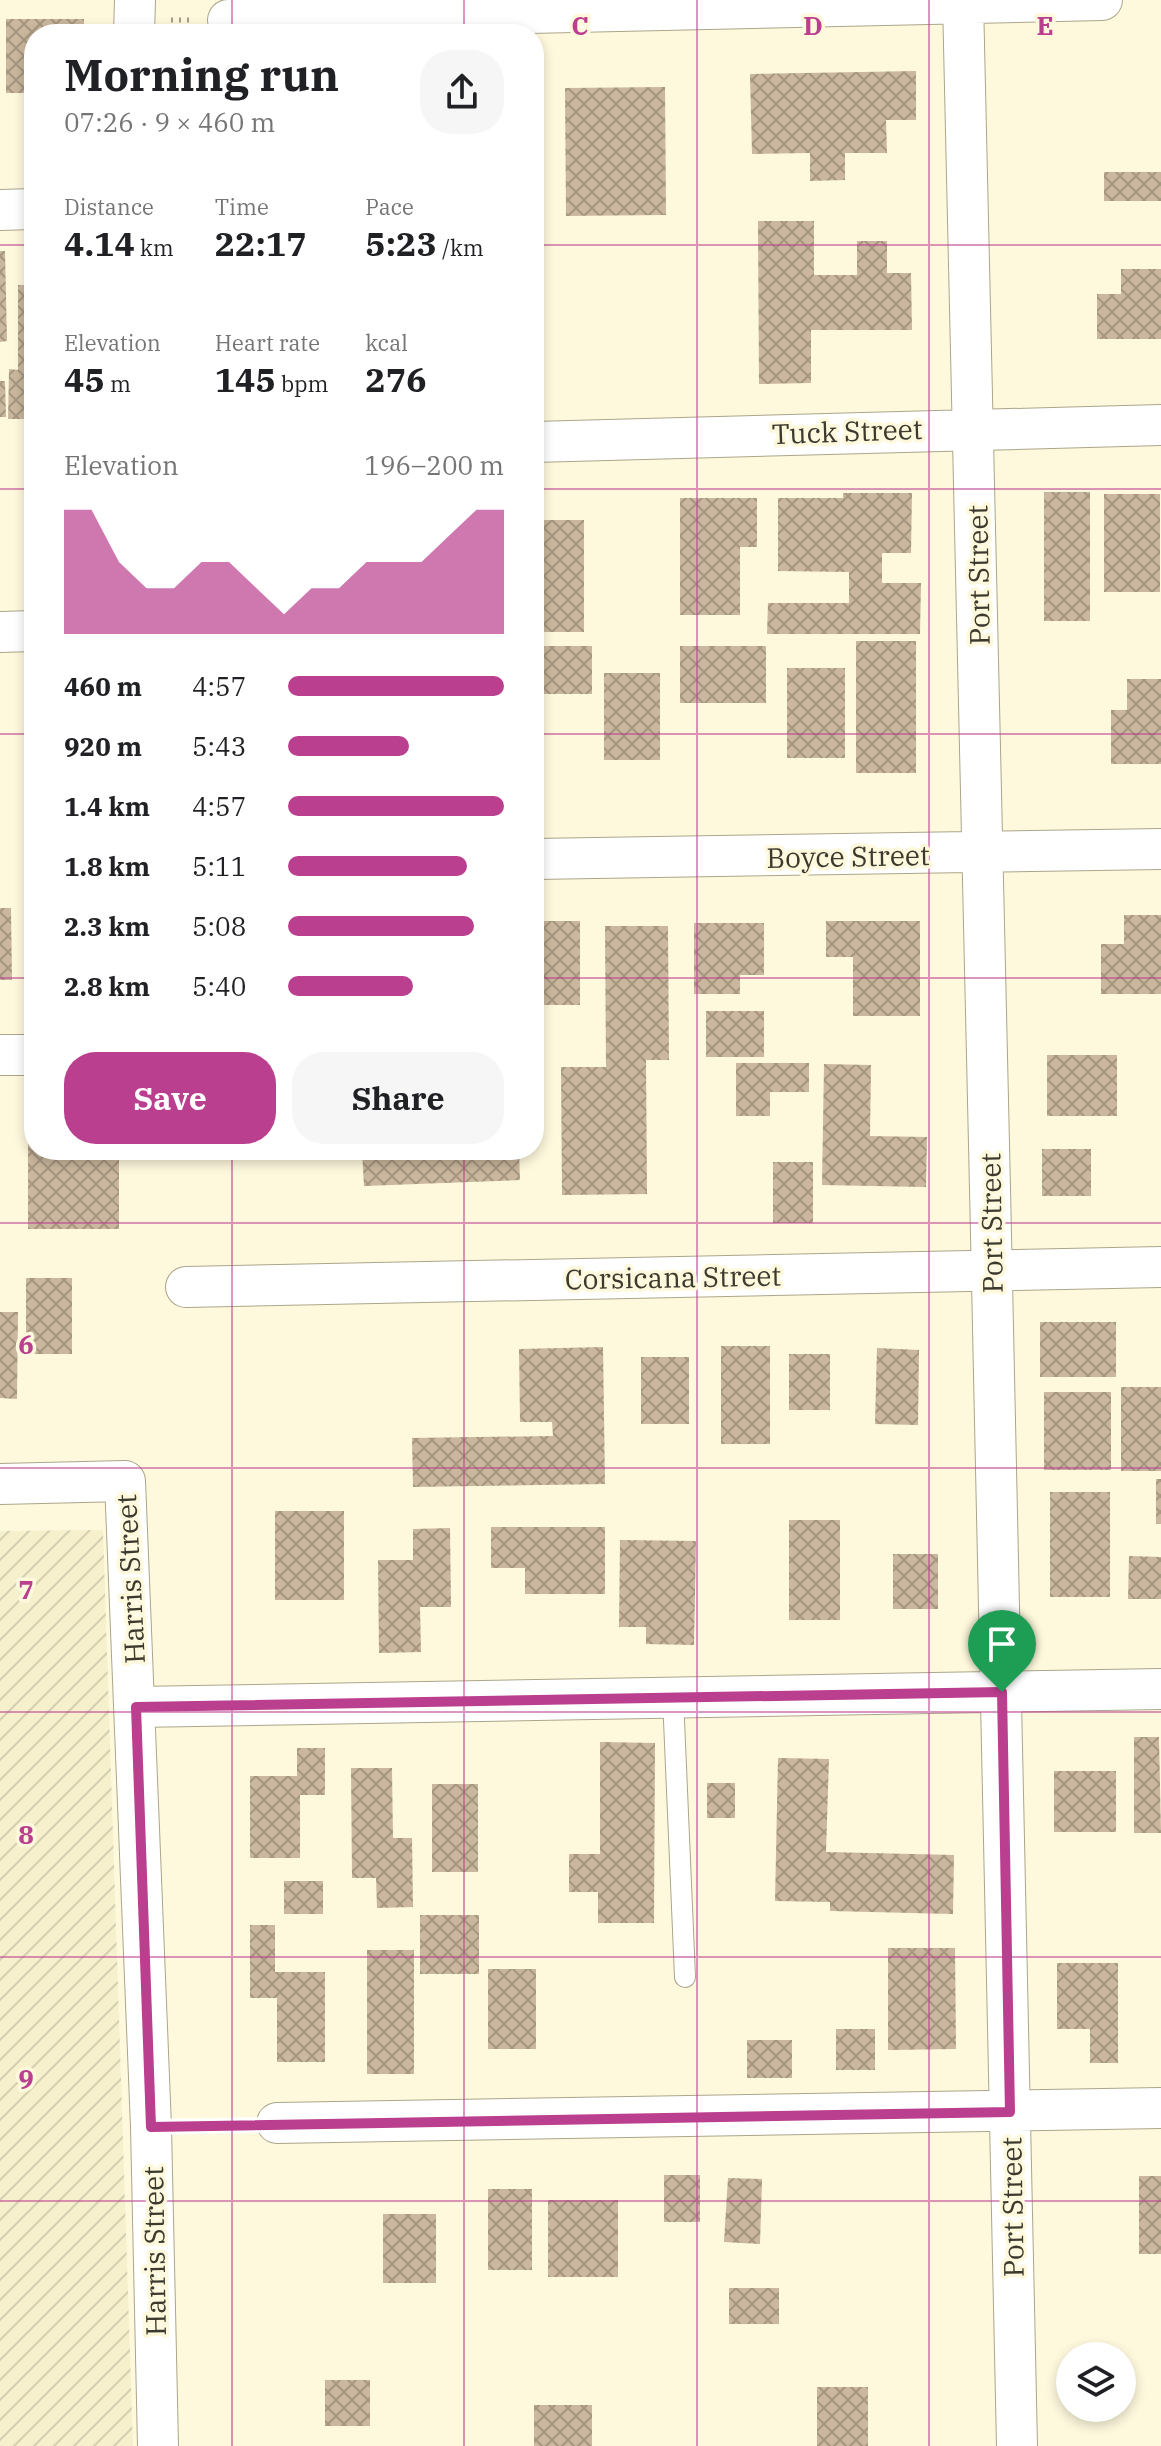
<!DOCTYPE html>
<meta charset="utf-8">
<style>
:root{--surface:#fff;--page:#f6f6f6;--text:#202124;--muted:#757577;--accent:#bb3f8f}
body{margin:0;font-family:"IBM Plex Serif",serif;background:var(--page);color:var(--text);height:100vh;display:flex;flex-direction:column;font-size:30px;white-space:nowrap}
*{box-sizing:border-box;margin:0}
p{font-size:26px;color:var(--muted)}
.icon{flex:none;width:44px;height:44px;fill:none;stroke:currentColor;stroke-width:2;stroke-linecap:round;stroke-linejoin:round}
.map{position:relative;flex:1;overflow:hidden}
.panel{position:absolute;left:24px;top:24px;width:520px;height:1136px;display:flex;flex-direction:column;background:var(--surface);border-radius:32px;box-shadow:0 4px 12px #0003}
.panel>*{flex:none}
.buttons{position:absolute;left:1056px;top:2342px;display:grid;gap:16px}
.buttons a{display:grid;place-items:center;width:80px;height:80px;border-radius:50%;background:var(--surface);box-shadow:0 4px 12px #0003;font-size:40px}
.pin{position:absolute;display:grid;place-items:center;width:68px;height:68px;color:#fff;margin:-82px -34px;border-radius:50% 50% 50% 0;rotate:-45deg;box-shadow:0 0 8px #0007}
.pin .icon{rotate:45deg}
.round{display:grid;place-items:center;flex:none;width:84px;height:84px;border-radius:32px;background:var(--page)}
.overview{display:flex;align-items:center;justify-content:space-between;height:136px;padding:0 40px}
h1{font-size:44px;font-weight:800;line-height:60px}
.metrics{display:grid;grid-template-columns:repeat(3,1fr);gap:12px;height:136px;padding:8px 40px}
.metrics div{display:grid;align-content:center}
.metrics b{font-size:34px;font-weight:800}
.metrics small{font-size:22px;font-weight:400}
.metrics p{font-size:22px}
.chart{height:224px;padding:16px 40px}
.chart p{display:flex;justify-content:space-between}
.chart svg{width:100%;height:144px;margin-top:8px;fill:var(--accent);opacity:.7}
.action{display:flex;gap:16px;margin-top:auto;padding:16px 40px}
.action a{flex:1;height:92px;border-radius:32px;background:var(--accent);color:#fff;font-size:32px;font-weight:800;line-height:92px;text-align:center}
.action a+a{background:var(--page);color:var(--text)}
ul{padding:0 40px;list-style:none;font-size:26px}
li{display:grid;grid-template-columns:128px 96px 1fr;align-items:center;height:60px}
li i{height:20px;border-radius:10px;background:var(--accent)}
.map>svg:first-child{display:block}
.industrial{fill:url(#industrial-furrows)}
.building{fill:url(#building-cross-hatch)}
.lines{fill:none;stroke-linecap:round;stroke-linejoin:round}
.service-casing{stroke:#aba68b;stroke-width:22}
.minor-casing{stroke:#aba68b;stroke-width:42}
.path{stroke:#a19e8a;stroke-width:5;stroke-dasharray:2 6;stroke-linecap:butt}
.service{stroke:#fff;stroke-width:20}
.minor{stroke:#fff;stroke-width:40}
.route-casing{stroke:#fff;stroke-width:16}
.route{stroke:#bb3f8f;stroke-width:10}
.grid{fill:none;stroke:#bb3f8f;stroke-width:2;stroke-opacity:0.55}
.labels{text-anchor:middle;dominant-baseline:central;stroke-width:7;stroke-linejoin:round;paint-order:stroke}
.street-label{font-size:28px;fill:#3c3a2f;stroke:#fef9dd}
.grid-label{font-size:26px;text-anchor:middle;font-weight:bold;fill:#bb3f8f;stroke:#fef9dd;stroke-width:7;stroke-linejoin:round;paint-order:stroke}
</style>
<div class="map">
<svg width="1161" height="2446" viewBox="0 0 1161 2446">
<defs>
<pattern id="industrial-furrows" width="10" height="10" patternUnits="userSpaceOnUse" patternTransform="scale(2)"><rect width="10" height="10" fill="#f6f0cc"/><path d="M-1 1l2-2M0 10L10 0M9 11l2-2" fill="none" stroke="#d4cfb0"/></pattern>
<pattern id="building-cross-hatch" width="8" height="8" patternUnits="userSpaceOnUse" patternTransform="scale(2)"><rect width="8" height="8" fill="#cab79d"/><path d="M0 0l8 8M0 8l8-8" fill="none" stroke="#a59680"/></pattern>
</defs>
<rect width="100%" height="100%" fill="#fef9dd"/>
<path class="industrial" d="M 103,1530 L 133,2446 L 0,2446 L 0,1531 Z"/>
<path class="building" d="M 6,19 L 84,19 L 84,34 L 34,34 L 34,93 L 6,93 Z
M 916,71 L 916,120 L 886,120 L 887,153 L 845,153 L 845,180 L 810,181 L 810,153 L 752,154 L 750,74 Z
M 665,87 L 666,215 L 566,216 L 565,88 Z
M 1104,172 L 1161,172 L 1161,201 L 1104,201 Z
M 758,221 L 814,221 L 814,275 L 857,275 L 857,241 L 887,241 L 887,273 L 911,273 L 912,330 L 811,330 L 811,383 L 759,384 Z
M 0,251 L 5,251 L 7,341 L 0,342 Z
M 1121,269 L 1161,269 L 1161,339 L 1097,339 L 1097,294 L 1121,294 Z
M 18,285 L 34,285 L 34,419 L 8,419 L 9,369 L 18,370 Z
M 0,381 L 5,381 L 6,417 L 0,417 Z
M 1044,492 L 1090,492 L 1090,621 L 1044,621 Z
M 843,493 L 912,493 L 911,553 L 882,553 L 882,583 L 921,583 L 920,634 L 767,634 L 768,603 L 849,603 L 849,572 L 778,571 L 778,498 L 843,498 Z
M 1104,494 L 1160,494 L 1160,592 L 1104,592 Z
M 680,498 L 757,498 L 757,547 L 740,547 L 740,615 L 680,615 Z
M 536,520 L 584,520 L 584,632 L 536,632 Z
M 856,641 L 916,641 L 916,773 L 856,773 Z
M 534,646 L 592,646 L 592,694 L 534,694 Z
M 680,646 L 766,646 L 766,703 L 680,703 Z
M 787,668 L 845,668 L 845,758 L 787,758 Z
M 604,673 L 660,673 L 660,760 L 604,760 Z
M 1127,679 L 1161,679 L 1161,764 L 1111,764 L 1111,710 L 1127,710 Z
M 25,762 L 34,762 L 34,815 L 25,815 Z
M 0,908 L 11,908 L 12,980 L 0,980 Z
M 1124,915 L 1161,915 L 1161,994 L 1101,994 L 1101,944 L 1124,944 Z
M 534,921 L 580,921 L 580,1005 L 534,1005 Z
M 826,921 L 920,921 L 920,1016 L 853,1016 L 853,957 L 826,957 Z
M 694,923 L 764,923 L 764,975 L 740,975 L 740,994 L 694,994 Z
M 605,926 L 668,926 L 669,1060 L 646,1060 L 647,1194 L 562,1195 L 561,1067 L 606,1067 Z
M 706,1011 L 764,1011 L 764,1057 L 706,1057 Z
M 1047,1055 L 1117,1055 L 1117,1116 L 1047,1116 Z
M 736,1063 L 809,1063 L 809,1092 L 770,1092 L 770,1116 L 736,1116 Z
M 824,1064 L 871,1065 L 870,1136 L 927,1137 L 926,1187 L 822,1185 Z
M 28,1139 L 34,1139 L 34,1150 L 119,1150 L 119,1229 L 28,1229 Z
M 1042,1149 L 1091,1149 L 1091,1196 L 1042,1196 Z
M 362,1150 L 519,1150 L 520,1180 L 364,1186 Z
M 773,1162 L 813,1162 L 813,1223 L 773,1223 Z
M 26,1278 L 72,1278 L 72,1354 L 26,1354 Z
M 0,1312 L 18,1312 L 17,1399 L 0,1398 Z
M 1040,1322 L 1116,1322 L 1116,1377 L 1040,1377 Z
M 721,1346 L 770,1346 L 770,1444 L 721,1444 Z
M 603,1347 L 605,1484 L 413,1487 L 412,1438 L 553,1436 L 552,1422 L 520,1422 L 519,1349 Z
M 877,1348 L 919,1350 L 918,1425 L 875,1424 Z
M 789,1354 L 830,1354 L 830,1410 L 789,1410 Z
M 641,1357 L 689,1357 L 689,1424 L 641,1424 Z
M 1121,1387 L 1161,1387 L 1161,1471 L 1121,1471 Z
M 1044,1392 L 1111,1392 L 1111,1470 L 1044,1470 Z
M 1156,1479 L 1161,1479 L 1161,1524 L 1156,1524 Z
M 1050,1492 L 1110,1492 L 1110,1597 L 1050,1597 Z
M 275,1511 L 344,1511 L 344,1600 L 275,1600 Z
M 789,1520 L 840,1520 L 840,1620 L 789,1620 Z
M 491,1527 L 605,1527 L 605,1594 L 525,1594 L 525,1568 L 491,1568 Z
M 450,1528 L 451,1607 L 420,1607 L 421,1652 L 379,1653 L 378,1560 L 413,1560 L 413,1529 Z
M 620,1540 L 696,1541 L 694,1645 L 646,1644 L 646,1627 L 619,1627 Z
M 893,1554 L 938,1554 L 938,1609 L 893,1609 Z
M 1129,1556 L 1161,1557 L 1161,1599 L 1128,1599 Z
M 1134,1737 L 1159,1737 L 1161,1833 L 1134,1833 Z
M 600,1742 L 655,1743 L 654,1923 L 598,1923 L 598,1892 L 569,1892 L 569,1854 L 600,1854 Z
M 297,1748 L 325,1748 L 325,1795 L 300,1795 L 300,1858 L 250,1858 L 250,1776 L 297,1776 Z
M 778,1758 L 829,1759 L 826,1852 L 954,1855 L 953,1914 L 830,1911 L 830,1902 L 775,1901 Z
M 351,1768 L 392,1768 L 393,1838 L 412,1838 L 413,1907 L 377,1908 L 376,1878 L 352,1878 Z
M 1054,1771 L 1116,1771 L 1116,1832 L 1054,1832 Z
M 707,1783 L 735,1783 L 735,1818 L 707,1818 Z
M 432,1784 L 478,1784 L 478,1872 L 432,1872 Z
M 284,1881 L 323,1881 L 323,1914 L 284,1914 Z
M 420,1915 L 479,1915 L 479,1974 L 420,1974 Z
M 250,1925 L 275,1925 L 275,1972 L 325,1972 L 325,2062 L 277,2062 L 277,1998 L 250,1998 Z
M 888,1948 L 955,1948 L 956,2049 L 888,2050 Z
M 367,1950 L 414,1950 L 414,2074 L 367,2074 Z
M 1057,1963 L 1118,1963 L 1118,2063 L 1090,2063 L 1090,2029 L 1057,2029 Z
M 488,1969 L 536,1969 L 536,2049 L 488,2049 Z
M 836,2029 L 875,2029 L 875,2070 L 836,2070 Z
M 747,2040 L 792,2040 L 792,2078 L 747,2078 Z
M 664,2175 L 700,2175 L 700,2222 L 664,2222 Z
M 1139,2176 L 1161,2176 L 1161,2254 L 1139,2254 Z
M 728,2178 L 762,2179 L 760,2244 L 724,2242 Z
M 488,2189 L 532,2189 L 532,2270 L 488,2270 Z
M 548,2200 L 618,2200 L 618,2277 L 548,2277 Z
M 383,2214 L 436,2214 L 436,2283 L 383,2283 Z
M 729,2288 L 779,2288 L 779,2324 L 729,2324 Z
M 325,2380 L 370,2380 L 370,2426 L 325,2426 Z
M 817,2387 L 868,2387 L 868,2446 L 817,2446 Z
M 534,2405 L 592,2405 L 592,2446 L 534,2446 Z"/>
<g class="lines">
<g class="service-casing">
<path id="service" d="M 673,1697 L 685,1977"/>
</g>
<g class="minor-casing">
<path id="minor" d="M 963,0 C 983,815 999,1631 1017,2446
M 228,20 L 1102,0
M 134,34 L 135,0
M 0,210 L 34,209
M 534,442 L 1161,425
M 0,632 L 34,631
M 534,859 L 1161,849
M 0,1055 L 34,1055
M 186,1287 L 1161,1267
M 0,1484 L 125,1481 L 151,2127 L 158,2446
M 136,1707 L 1161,1689
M 277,2123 L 1161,2108"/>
</g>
<path class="path" d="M 171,20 L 193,20
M 188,2126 L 242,2124"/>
<use href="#service" class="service"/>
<use href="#minor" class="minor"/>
</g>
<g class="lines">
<g class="route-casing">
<path id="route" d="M 1002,1692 L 1010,2112 L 151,2127 L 136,1707 Z"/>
</g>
<use href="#route" class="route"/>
</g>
<path class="grid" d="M 232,0 L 232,34M 464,0 L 464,34M 697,0 L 697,2446M 929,0 L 929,2446M 0,245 L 34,245M 534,245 L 1161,245M 0,489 L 34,489M 534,489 L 1161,489M 0,734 L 34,734M 534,734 L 1161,734M 0,978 L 34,978M 534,978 L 1161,978M 232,1150 L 232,2446M 464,1150 L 464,2446M 0,1223 L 1161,1223M 0,1468 L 1161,1468M 0,1712 L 1161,1712M 0,1957 L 1161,1957M 0,2201 L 1161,2201"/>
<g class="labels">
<g class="street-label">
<text transform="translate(847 431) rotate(-2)">Tuck Street</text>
<text transform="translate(978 575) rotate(-91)">Port Street</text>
<text transform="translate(848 856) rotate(-1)">Boyce Street</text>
<text transform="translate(991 1223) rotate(-91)">Port Street</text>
<text transform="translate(673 1277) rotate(-1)">Corsicana Street</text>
<text transform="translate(130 1579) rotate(-93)">Harris Street</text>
<text transform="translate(1012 2207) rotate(-91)">Port Street</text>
<text transform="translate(154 2251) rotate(-91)">Harris Street</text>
</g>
</g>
<g class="grid-label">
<text x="580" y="35">C</text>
<text x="813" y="35">D</text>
<text x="1045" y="35">E</text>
<text x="26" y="1354">6</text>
<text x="26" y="1599">7</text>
<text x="26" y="1844">8</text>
<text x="26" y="2088">9</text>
</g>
</svg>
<div class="buttons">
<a><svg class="icon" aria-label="layers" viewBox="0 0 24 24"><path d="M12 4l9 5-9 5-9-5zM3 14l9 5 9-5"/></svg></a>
</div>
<div class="pin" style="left:1002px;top:1692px;background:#1e9e55"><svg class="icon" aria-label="arrive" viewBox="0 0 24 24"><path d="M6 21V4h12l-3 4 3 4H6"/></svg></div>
<section class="panel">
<div class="overview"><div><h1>Morning run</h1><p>07:26 · 9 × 460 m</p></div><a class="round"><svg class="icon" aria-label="share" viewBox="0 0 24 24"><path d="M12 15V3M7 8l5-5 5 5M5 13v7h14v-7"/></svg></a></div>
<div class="metrics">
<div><p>Distance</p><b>4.14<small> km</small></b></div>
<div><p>Time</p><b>22:17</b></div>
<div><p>Pace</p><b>5:23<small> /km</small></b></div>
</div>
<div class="metrics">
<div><p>Elevation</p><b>45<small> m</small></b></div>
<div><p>Heart rate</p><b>145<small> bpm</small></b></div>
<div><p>kcal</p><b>276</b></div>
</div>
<div class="chart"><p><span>Elevation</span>196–200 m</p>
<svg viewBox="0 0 160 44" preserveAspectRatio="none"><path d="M0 44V6L10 6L20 22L30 30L40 30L50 22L60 22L70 30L80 38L90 30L100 30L110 22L120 22L130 22L140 14L150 6L160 6V44z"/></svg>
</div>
<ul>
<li><b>460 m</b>4:57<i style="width:100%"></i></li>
<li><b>920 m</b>5:43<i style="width:56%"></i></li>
<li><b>1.4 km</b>4:57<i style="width:100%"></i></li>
<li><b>1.8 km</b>5:11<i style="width:83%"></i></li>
<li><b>2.3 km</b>5:08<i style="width:86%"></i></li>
<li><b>2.8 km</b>5:40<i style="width:58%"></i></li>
</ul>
<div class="action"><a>Save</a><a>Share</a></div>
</section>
</div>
